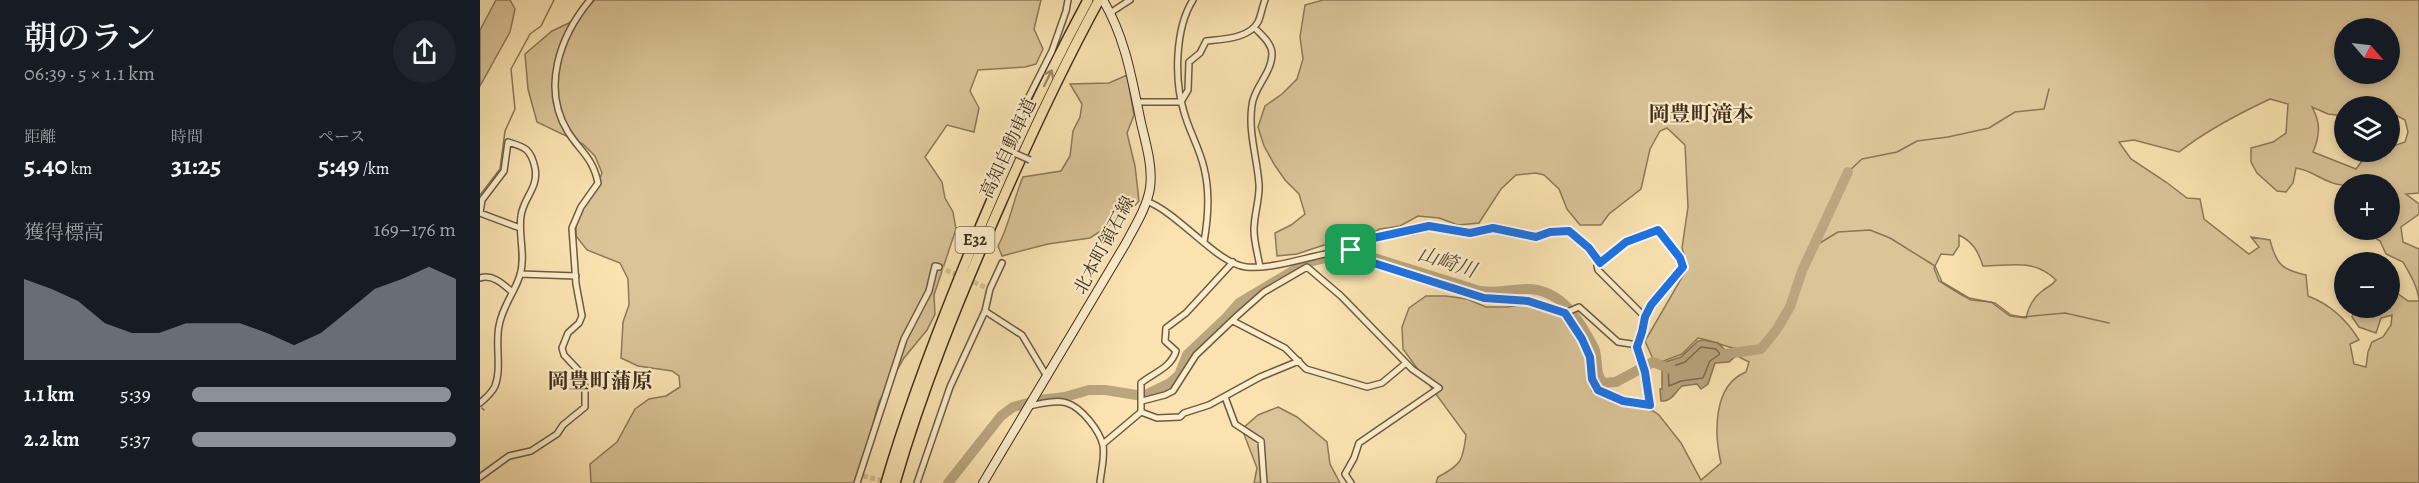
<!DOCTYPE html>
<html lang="ja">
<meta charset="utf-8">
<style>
:root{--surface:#171b24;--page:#20242c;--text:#f1f3f6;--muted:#9ea1a6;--accent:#8c9099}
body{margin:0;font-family:Alegreya,"Noto Serif JP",serif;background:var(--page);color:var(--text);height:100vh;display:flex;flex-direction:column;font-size:22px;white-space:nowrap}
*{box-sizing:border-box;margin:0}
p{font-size:20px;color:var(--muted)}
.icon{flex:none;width:33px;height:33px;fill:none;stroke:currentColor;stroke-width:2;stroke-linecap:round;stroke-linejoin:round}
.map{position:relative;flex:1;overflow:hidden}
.details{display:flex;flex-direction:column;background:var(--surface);width:480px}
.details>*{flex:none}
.needle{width:39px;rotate:118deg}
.fabs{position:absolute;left:1854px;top:18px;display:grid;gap:12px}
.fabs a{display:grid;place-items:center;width:66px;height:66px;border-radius:50%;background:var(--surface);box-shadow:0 3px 9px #0003;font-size:30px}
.pin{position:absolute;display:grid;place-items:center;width:51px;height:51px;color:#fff;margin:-26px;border-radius:12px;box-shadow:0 3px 9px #0006}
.round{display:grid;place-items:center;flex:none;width:63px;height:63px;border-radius:32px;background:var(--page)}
.overview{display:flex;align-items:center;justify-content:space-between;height:102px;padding:0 24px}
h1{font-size:33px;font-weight:600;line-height:45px}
.figures{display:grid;grid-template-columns:repeat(3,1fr);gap:9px;height:102px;padding:6px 24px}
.figures div{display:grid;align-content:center}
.figures b{font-size:26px;font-weight:600}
.figures small{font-size:16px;font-weight:400}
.figures p{font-size:16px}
.chart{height:168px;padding:12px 24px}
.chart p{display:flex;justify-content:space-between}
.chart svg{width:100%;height:108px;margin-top:6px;fill:var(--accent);opacity:.7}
ul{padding:0 24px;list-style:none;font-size:20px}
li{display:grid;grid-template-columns:96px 72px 1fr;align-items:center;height:45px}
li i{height:15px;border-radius:8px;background:var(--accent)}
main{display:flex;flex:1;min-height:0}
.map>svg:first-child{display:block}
.green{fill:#dac498;stroke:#8c795a;stroke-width:1.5;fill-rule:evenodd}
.water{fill:#baa57e;stroke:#897556;stroke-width:1.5}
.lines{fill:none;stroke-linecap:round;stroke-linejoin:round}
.shore{stroke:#7c6a4c;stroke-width:1.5}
.stream{stroke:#897556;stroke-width:1.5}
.river{stroke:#baa57e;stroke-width:10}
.minor-tunnel{stroke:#d5bf93;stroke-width:5;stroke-dasharray:5 2.5;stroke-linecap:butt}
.minor-casing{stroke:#6e5b40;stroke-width:8}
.secondary-casing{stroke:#3f2e1b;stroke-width:10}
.motorway-casing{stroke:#3f2e1b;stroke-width:12}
.minor{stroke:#fcedcc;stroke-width:5}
.secondary{stroke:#fcedcc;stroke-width:8}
.motorway{stroke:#fae3b1;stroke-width:9}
.minor-bridge-casing{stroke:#6e5b40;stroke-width:8;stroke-linecap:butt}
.minor-bridge{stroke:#fcedcc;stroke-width:5}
.oneway{stroke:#9c8866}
.route-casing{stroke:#fff;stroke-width:12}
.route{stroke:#1a73e8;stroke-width:8}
.labels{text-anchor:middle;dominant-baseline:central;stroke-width:4.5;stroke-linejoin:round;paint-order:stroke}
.shield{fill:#fcedcc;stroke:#786750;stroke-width:1.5}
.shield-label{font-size:16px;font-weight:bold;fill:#3f2e1b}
.street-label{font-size:18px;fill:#3f2e1b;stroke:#fcedcc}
.water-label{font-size:20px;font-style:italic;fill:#5e4c34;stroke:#fcedcc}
.quarter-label{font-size:21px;font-weight:bold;fill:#3f2e1b;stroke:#fcedcc}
</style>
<main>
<section class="details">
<div class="overview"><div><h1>朝のラン</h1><p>06:39 · 5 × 1.1 km</p></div><a class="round"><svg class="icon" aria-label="share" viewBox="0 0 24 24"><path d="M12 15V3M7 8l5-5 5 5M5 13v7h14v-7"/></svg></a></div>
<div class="figures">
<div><p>距離</p><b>5.40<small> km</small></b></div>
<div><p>時間</p><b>31:25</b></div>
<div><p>ペース</p><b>5:49<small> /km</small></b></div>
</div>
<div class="chart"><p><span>獲得標高</span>169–176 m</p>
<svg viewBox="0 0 160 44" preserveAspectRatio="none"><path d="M0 44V11L10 15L20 20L30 29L40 33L50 33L60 29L70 29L80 29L90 33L100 38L110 33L120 24L130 15L140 11L150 6L160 11V44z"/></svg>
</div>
<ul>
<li><b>1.1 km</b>5:39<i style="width:98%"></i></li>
<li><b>2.2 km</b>5:37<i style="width:100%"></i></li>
</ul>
</section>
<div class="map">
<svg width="1939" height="483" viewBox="0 0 1939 483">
<rect width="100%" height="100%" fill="#fae3b1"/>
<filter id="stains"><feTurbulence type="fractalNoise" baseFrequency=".00333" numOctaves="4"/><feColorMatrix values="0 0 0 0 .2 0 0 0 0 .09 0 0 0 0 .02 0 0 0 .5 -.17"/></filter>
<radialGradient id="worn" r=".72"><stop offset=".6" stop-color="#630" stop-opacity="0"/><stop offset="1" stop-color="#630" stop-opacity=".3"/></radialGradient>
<path class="green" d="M 16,0 L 30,0 L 35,9 L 30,32 L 0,86 L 0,30 Z
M 115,0 L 561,0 L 554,29 L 563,49 L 556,64 L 545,67 L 498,70 L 490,91 L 499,108 L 494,132 L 467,125 L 445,157 L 462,182 L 465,198 L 473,212 L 476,229 L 454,295 L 455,314 L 447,330 L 424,358 L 399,402 L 378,477 L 373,483 L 111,483 L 110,464 L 137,442 L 155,409 L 169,399 L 186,396 L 200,387 L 199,376 L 192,371 L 158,366 L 141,358 L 143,322 L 149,305 L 148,279 L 140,263 L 107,250 L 96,236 L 96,217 L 115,189 L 122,173 L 115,156 L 103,144 L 57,122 L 48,89 L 45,54 L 72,31 L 89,23 Z
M 843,0 L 1939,0 L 1939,193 L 1926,194 L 1939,204 L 1939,214 L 1921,227 L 1923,242 L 1939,249 L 1939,483 L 956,483 L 958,477 C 981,465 983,461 986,435 L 923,349 L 922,327 L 929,308 L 946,296 L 966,296 L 987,299 L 1006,307 L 1027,307 L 1047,304 L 1082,315 L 1096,334 L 1105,353 L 1107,375 L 1112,391 L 1143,405 L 1173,411 L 1179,415 L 1201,443 L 1221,480 L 1241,463 C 1234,433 1233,385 1266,372 L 1269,362 L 1259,357 L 1259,349 C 1245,348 1233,340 1218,338 L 1202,354 L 1181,362 L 1173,359 L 1165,341 L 1208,267 L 1202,248 L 1208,207 L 1205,145 L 1187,128 L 1180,131 L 1170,149 L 1161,189 L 1129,214 L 1121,225 L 1100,225 L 1087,209 L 1079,189 L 1064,175 L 1056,173 L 1036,175 L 1021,189 L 999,223 L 978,225 L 959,218 L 938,216 L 920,226 L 900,229 L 876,241 L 856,241 L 817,254 L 797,256 L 795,233 L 811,225 L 825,214 L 819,194 L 805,180 L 794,164 L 784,146 L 778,127 L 785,106 L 802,94 L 817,79 L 823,59 L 820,37 L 825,5 ZM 1864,28 L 1910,28 L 1910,74 L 1864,74 ZM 1790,99 L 1808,104 L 1806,133 L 1793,142 L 1771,148 L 1771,162 L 1777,173 L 1797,191 L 1806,192 L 1813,183 L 1816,168 C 1833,170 1845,184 1862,185 C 1875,186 1894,184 1910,184 L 1910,230 L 1882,230 L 1900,241 L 1906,254 L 1923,262 C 1930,274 1938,287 1939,301 L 1928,301 L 1910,288 L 1910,308 L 1875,308 L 1872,317 L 1879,327 L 1896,333 L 1901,318 L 1912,315 L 1911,325 L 1903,337 L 1892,342 L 1888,352 L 1886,367 L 1874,364 L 1870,344 L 1879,340 C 1867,320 1849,304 1828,296 L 1826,275 C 1802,270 1796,264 1790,240 L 1771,237 L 1779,247 L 1769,254 L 1724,219 L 1720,199 L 1707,198 L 1686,182 L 1651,159 L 1639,142 L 1654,140 L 1699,152 C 1727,130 1758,114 1790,99 ZM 1864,106 L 1910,106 L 1910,112 L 1925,120 L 1928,132 L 1925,142 L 1910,147 L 1910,152 L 1885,157 L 1876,169 L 1833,152 C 1840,135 1841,123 1832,107 L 1848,114 L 1864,116 ZM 1479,235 C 1493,242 1498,251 1503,266 C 1531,266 1553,258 1576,280 C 1571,287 1566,287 1561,292 C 1553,298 1548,309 1546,318 L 1530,316 L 1511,302 L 1491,300 L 1480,294 L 1459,281 L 1454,268 L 1461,254 L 1473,255 L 1479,246 Z
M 647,75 L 654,115 L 647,133 L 655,166 L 659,201 L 647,214 L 610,238 L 568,244 L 522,256 L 518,246 C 530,224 533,200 543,177 L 581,171 L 590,156 L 593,131 L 600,117 L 602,104 L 590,84 L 629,83 Z
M 798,407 L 817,417 L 847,442 L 850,464 L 860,483 L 774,483 L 777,468 L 762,429 L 778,415 Z"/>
<path class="water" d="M 1223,340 L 1238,343 L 1246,351 L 1258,349 L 1259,353 L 1249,362 L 1235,363 L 1228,384 L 1221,389 L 1217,384 L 1202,386 C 1195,392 1192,402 1181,401 L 1180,389 L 1182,389 L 1182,363 L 1201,357 L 1218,341 Z"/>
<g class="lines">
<path class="shore" d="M 1221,347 L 1236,349 L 1240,354 L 1230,361 L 1223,378 L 1201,381 L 1189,386 L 1188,368 L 1205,362 Z"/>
<path class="stream" d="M 1368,172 L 1382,159 L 1417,152 L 1437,141 L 1468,137 L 1509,128 L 1535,112 L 1564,109 L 1569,89
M 0,195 L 20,169 L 25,131 L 35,109 L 31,69 L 50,34 L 61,26 L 74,0
M 1335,246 L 1358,232 L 1390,230 L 1410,238 L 1455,266 L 1462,282 L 1489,298 L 1515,303 L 1531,315 L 1542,317 L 1585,313 L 1629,323
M 2,408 L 4,410"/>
<path class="river" d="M 1245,354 L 1281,349 L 1297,329 L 1310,307 L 1322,271 L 1368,172
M 468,483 L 521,416 L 533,407 L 560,400 L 585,397 L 609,390 L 625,390 L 663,396 L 690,383 L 699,375 L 707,355 L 745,319 L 759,303 L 826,263 L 853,256 L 881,254 L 1000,291 C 1016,294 1031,289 1047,289 C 1082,289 1100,321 1114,348 C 1119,359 1114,373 1123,383 L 1136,382 L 1173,362 L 1193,370"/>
<path class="minor-tunnel" d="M 459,267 L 505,287
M 383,476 L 408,482"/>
<g class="minor-casing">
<path id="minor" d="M 713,0 C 695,28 694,80 704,112 C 709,131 720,149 724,168 C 730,191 728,219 724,242
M 630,13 L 650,0
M 775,28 C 781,35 792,43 792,54 C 792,73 774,87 772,105 C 768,132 777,157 779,184 C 780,199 774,214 774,230 C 774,242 778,255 780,267
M 657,102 L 701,102
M 701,102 L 708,90 L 709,62 L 720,53 L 726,41 C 742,39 769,39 778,22 C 781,16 782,7 785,0
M 523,148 L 572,51 L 586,11 L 588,0
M 666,201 C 698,212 737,264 766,267 C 797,270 838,252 871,250 L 881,259 L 1003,298 L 1048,301 L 1085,313 L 1102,339 L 1110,357 L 1112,379 L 1118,390 L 1143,401 L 1170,405 L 1165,372 L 1157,347 L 1165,317 L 1171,305 L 1203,267 L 1200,258 L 1178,230 L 1146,242 L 1117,266 L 1118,270 L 1165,317
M 871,250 L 880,243 L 899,236 L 935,231 L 949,227 L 990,233 L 1013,228 L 1056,237 L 1070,232 L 1089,231 L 1109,248 L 1120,263
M 753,262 L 706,313 L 686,328 L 685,341 L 696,351 C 691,368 673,373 661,383 L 661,412 L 677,418 L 700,417 L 704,413 L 729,405 L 780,377 L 819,361
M 40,274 L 96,276
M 0,278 C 12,274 22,283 31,291
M 505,311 L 542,335 L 566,375
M 1085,313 L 1099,307 L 1138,342 L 1158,345
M 753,321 L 805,348 L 826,369 L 887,387 L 902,383 L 926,363
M 745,397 L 755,424 L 781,441 L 784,483
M 662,401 L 685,395 L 693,391 L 716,355 L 758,315 L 784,292 L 827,267 L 861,296 L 932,369 L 959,388 L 879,443 L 874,458 L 865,474 L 871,483
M 0,403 C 6,398 12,393 15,386 C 22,368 15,345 19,326 C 22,307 35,292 40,275 C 46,256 38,235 41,216 C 43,198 59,188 55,168 C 51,149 45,147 28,142 L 24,171 L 2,200 L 0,213 L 40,228
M 549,406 C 559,404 577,399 587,403 C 602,408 619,430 623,445 C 625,458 621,471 620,483
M 623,444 L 661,412
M 0,477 L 29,456 L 51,451 L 77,434 L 83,425 L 105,407 L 105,387 L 101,373 L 84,355 L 82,348 L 88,333 L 99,323 L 102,316 L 96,284 L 92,228 L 101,207 L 118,183 C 113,158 101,152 88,132 C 61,88 80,36 110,0
M 377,483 L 424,339 L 449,291 L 455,266 L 459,267
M 437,483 L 470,387 L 505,311 L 510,289 L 522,263"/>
</g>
<g class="secondary-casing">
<path id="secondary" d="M 503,483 L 646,243 C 655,226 667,207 670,188 C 673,167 666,144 661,123 C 652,80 646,39 623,0"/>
</g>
<g class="motorway-casing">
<path id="motorway" d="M 406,483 C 426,414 451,348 478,281 C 516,186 559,91 608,0
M 415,483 C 442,389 479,299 518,210 C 549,139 582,68 619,0"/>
</g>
<use href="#minor" class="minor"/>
<use href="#secondary" class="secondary"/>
<use href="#motorway" class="motorway"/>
<g class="minor-bridge-casing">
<path id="minor-bridge" d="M 523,148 L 550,160"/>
</g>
<use href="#minor-bridge" class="minor-bridge"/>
</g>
<defs><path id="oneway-shaft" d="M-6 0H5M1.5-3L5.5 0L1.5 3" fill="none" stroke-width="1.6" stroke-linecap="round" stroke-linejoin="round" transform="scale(1.5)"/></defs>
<use class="oneway" href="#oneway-shaft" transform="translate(568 78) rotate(-64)"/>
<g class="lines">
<g class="route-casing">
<path id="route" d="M 949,226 L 990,233 L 1013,228 L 1056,237 L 1070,232 L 1089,231 L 1109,248 L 1120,263 L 1146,242 L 1178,230 L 1200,258 L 1203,267 L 1171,305 L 1165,317 L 1162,332 L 1157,347 L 1165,372 L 1170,405 L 1143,401 L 1118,390 L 1112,379 L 1110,357 L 1102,339 L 1085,313 L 1048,301 L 1004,298 L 881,259 L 871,250 L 889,239 Z"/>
</g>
<use href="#route" class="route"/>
</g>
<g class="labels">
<rect class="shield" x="475.5" y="227" width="39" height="26" rx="4.5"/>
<g class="shield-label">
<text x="495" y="240">E32</text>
</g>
<g class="street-label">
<text transform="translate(528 148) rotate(-65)">高知自動車道</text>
<text transform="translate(624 245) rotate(-62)">北本町領石線</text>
</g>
<g class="water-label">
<text transform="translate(967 262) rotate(18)">山崎川</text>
</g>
<g class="quarter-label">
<text x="1221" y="114">岡豊町滝本</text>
<text x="120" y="381">岡豊町蒲原</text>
</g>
</g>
<rect width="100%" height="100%" filter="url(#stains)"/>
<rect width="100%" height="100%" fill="url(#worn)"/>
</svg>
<div class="fabs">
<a><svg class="needle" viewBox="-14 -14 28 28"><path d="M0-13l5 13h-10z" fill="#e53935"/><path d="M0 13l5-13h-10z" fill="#9ea1a6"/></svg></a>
<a><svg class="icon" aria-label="layers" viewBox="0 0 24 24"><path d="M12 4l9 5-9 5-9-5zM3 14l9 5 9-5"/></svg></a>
<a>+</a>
<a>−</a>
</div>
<div class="pin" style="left:871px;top:250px;background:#1e9e55"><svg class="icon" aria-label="arrive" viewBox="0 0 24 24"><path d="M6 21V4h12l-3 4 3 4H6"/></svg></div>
</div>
</main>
